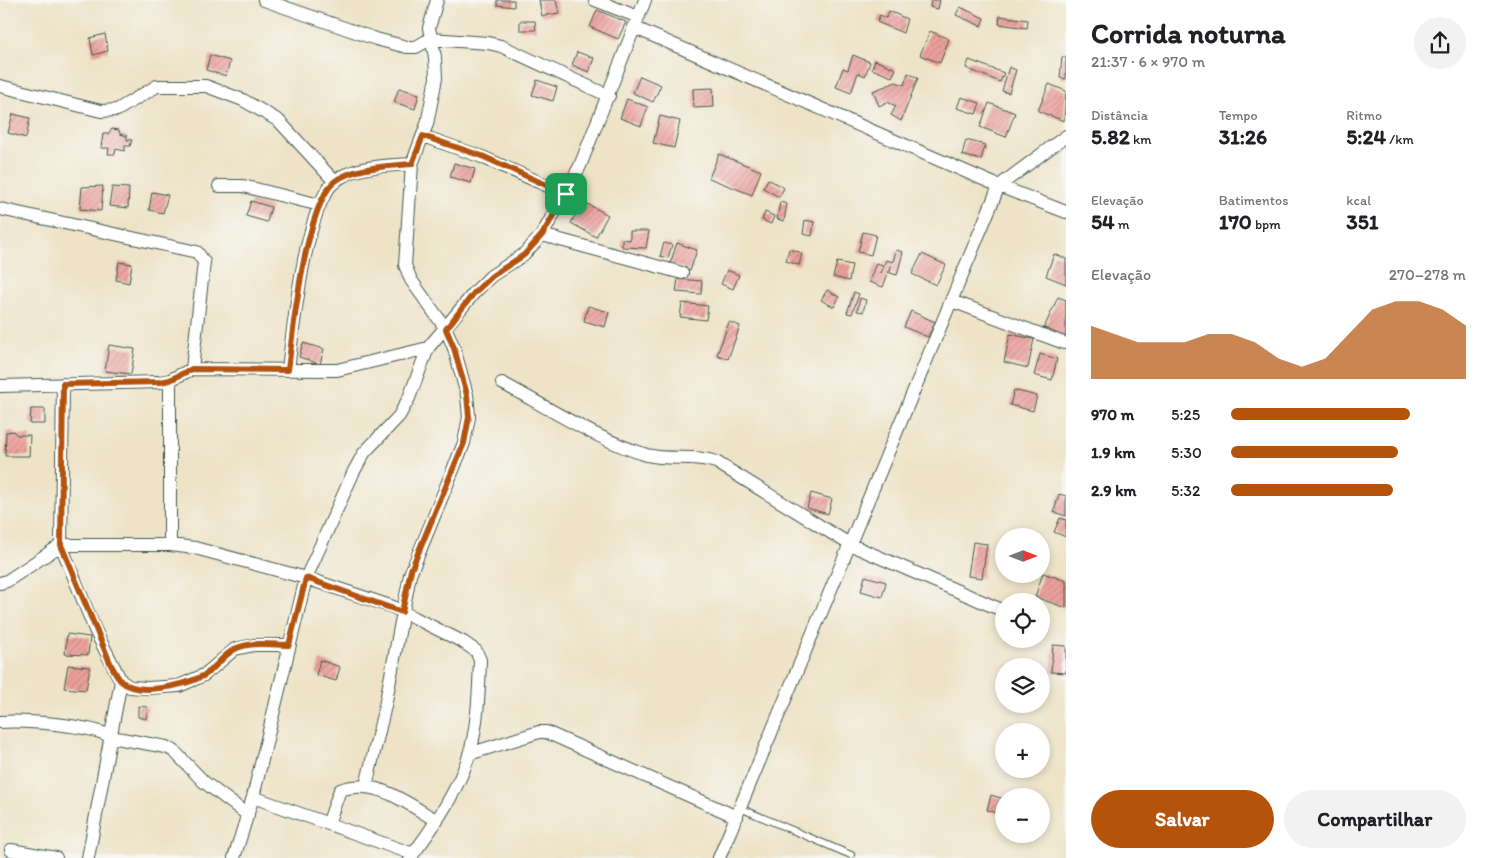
<!DOCTYPE html>
<html lang="pt">
<meta charset="utf-8">
<style>
:root{--surface:#fff;--page:#f2f2f2;--text:#202124;--muted:#757577;--accent:#b45309}
body{margin:0;font-family:Itim,sans-serif;background:var(--page);color:var(--text);height:100vh;display:flex;flex-direction:column;font-size:19px;white-space:nowrap}
*{box-sizing:border-box;margin:0}
p{font-size:16px;color:var(--muted)}
.icon{flex:none;width:28px;height:28px;fill:none;stroke:currentColor;stroke-width:2;stroke-linecap:round;stroke-linejoin:round}
.map{position:relative;flex:1;overflow:hidden}
.panel{display:flex;flex-direction:column;background:var(--surface);width:425px}
.panel>*{flex:none}
.needle{width:32px;rotate:90deg}
.fabs{position:absolute;left:995px;top:528px;display:grid;gap:10px}
.fabs a{display:grid;place-items:center;width:55px;height:55px;border-radius:50%;background:var(--surface);box-shadow:0 2px 8px #0003;font-size:25px}
.pin{position:absolute;display:grid;place-items:center;width:42px;height:42px;color:#fff;margin:-21px;border-radius:10px;box-shadow:0 2px 8px #0006}
.round{display:grid;place-items:center;flex:none;width:52px;height:52px;border-radius:26px;background:var(--page)}
.overview{display:flex;align-items:center;justify-content:space-between;height:85px;padding:0 25px}
h1{font-size:28px;font-weight:800;line-height:38px}
.figures{display:grid;grid-template-columns:repeat(3,1fr);gap:8px;height:85px;padding:5px 25px}
.figures div{display:grid;align-content:center}
.figures b{font-size:21px;font-weight:800}
.figures small{font-size:14px;font-weight:400}
.figures p{font-size:14px}
.chart{height:140px;padding:10px 25px}
.chart p{display:flex;justify-content:space-between}
.chart svg{width:100%;height:90px;margin-top:5px;fill:var(--accent);opacity:.7}
.action{display:flex;gap:10px;margin-top:auto;padding:10px 25px}
.action a{flex:1;height:58px;border-radius:30px;background:var(--accent);color:#fff;font-size:20px;font-weight:800;line-height:58px;text-align:center}
.action a+a{background:var(--page);color:var(--text)}
ul{padding:0 25px;list-style:none;font-size:16px}
li{display:grid;grid-template-columns:80px 60px 1fr;align-items:center;height:38px}
li i{height:12px;border-radius:6px;background:var(--accent)}
main{display:flex;flex:1;min-height:0}
.map>svg:first-child{display:block}
.building{fill:url(#building-hatch)}
.lines{fill:none;stroke-linecap:round;stroke-linejoin:round}
.lane-casing{stroke:#3e564a;stroke-width:8}
.street-casing{stroke:#3e564a;stroke-width:14}
.lane{stroke:#fff;stroke-width:6}
.street{stroke:#fff;stroke-width:12}
.route-casing{stroke:#fff;stroke-width:10}
.route{stroke:#b45309;stroke-width:6}
</style>
<main>
<div class="map">
<svg width="1066" height="858" viewBox="0 0 1066 858">
<defs>
<pattern id="building-hatch" width="6" height="6" patternUnits="userSpaceOnUse" patternTransform="scale(1.25)"><rect width="6" height="6" fill="#eea19d"/><path d="M-1 1l2-2M0 6l6-6M5 7l2-2" fill="none" stroke="#c08481"/></pattern>
</defs>
<rect width="100%" height="100%" fill="#f6f6f2"/>
<filter id="ink" filterUnits="userSpaceOnUse"><feTurbulence type="fractalNoise" baseFrequency=".02" numOctaves="2"/><feDisplacementMap in="SourceGraphic" scale="10" xChannelSelector="R" yChannelSelector="G"/><feConvolveMatrix kernelMatrix="1 2 1 2 8 2 1 2 1" color-interpolation-filters="sRGB"/></filter>
<filter id="wash" filterUnits="userSpaceOnUse"><feTurbulence type="fractalNoise" baseFrequency=".0096" numOctaves="4" result="noise"/><feDisplacementMap in="SourceGraphic" scale="20" xChannelSelector="R" yChannelSelector="G"/><feGaussianBlur stdDeviation="1.12" result="paint"/><feColorMatrix in="noise" values="0 0 0 0 0 0 0 0 0 0 0 0 0 0 0 0 0 1.4 0 .05"/><feComposite in="paint" operator="in"/></filter>
<g filter="url(#wash)">
<rect width="100%" height="100%" fill="#eee3c7"/>
<g id="blocks">
<path class="building" d="M 497,0 L 514,0 L 514,7 L 497,5 Z
M 539,0 L 556,0 L 559,13 L 542,16 Z
M 931,0 L 940,0 L 938,9 L 930,7 Z
M 960,7 L 984,18 L 981,26 L 956,15 Z
M 597,10 L 626,22 L 618,39 L 590,27 Z
M 889,11 L 907,19 L 903,33 L 877,22 L 880,15 L 886,18 Z
M 1000,16 L 1028,20 L 1027,28 L 999,24 Z
M 520,21 L 535,21 L 536,30 L 520,30 Z
M 930,31 L 949,39 L 940,63 L 920,55 Z
M 105,34 L 108,51 L 93,55 L 90,38 Z
M 577,52 L 594,58 L 589,72 L 572,65 Z
M 210,55 L 230,61 L 226,76 L 206,70 Z
M 853,55 L 870,62 L 865,76 L 858,73 L 851,93 L 836,87 L 843,68 L 848,70 Z
M 1062,57 L 1066,57 L 1066,79 L 1060,78 Z
M 875,60 L 896,69 L 892,77 L 872,69 Z
M 969,60 L 1004,73 L 1000,82 L 966,68 Z
M 1009,67 L 1016,70 L 1009,93 L 1002,91 Z
M 908,73 L 918,78 L 901,121 L 891,115 L 896,106 L 887,102 L 879,106 L 873,91 L 896,82 L 904,85 Z
M 640,76 L 661,85 L 653,102 L 633,93 Z
M 537,80 L 557,87 L 553,101 L 532,95 Z
M 1049,84 L 1066,91 L 1064,121 L 1038,111 Z
M 399,88 L 419,94 L 415,109 L 394,102 Z
M 713,88 L 714,107 L 694,108 L 693,89 Z
M 961,97 L 980,103 L 976,114 L 957,108 Z
M 627,99 L 648,107 L 641,126 L 620,118 Z
M 989,103 L 1015,113 L 1006,137 L 980,127 Z
M 13,114 L 30,118 L 26,138 L 8,133 Z
M 660,116 L 680,121 L 674,148 L 653,143 Z
M 112,129 L 119,130 L 120,134 L 127,136 L 127,140 L 132,140 L 130,146 L 125,146 L 125,151 L 116,149 L 115,154 L 108,154 L 109,148 L 101,148 L 103,134 L 108,134 Z
M 966,140 L 985,145 L 981,160 L 962,155 Z
M 719,154 L 761,171 L 752,195 L 709,178 Z
M 454,163 L 475,169 L 471,183 L 450,177 Z
M 768,179 L 784,188 L 779,197 L 763,188 Z
M 103,186 L 101,211 L 80,209 L 82,187 Z
M 112,187 L 129,188 L 128,208 L 109,206 Z
M 152,192 L 168,195 L 163,213 L 149,210 Z
M 251,201 L 271,207 L 267,222 L 246,216 Z
M 582,201 L 608,215 L 596,237 L 571,223 Z
M 780,202 L 787,204 L 784,221 L 777,219 Z
M 765,212 L 774,216 L 771,224 L 762,220 Z
M 805,220 L 814,222 L 812,236 L 803,234 Z
M 630,231 L 649,231 L 646,248 L 622,247 L 622,239 L 630,240 Z
M 863,232 L 876,235 L 871,255 L 858,252 Z
M 664,243 L 672,245 L 668,258 L 660,256 Z
M 677,243 L 697,250 L 690,271 L 670,264 Z
M 789,249 L 802,253 L 799,265 L 786,261 Z
M 896,250 L 903,252 L 897,275 L 890,273 L 891,265 L 883,287 L 869,282 L 876,263 L 883,265 L 881,273 L 886,260 L 893,262 Z
M 922,254 L 946,265 L 936,285 L 912,274 Z
M 1054,254 L 1066,259 L 1066,284 L 1046,276 Z
M 119,262 L 132,264 L 129,283 L 116,280 Z
M 837,262 L 852,265 L 849,281 L 833,277 Z
M 727,270 L 739,275 L 733,289 L 721,284 Z
M 678,279 L 702,281 L 701,294 L 676,292 Z
M 827,290 L 839,297 L 834,307 L 821,300 Z
M 854,292 L 859,294 L 852,314 L 847,313 Z
M 1058,297 L 1066,300 L 1066,338 L 1044,328 Z
M 860,298 L 866,300 L 863,312 L 857,311 Z
M 682,303 L 708,306 L 706,320 L 680,317 Z
M 588,306 L 609,312 L 605,327 L 584,321 Z
M 911,311 L 935,322 L 928,337 L 904,327 Z
M 729,322 L 740,326 L 728,359 L 717,355 Z
M 1010,334 L 1034,339 L 1028,368 L 1004,362 Z
M 303,343 L 324,349 L 320,364 L 299,357 Z
M 109,345 L 135,349 L 131,374 L 105,371 Z
M 1040,354 L 1057,359 L 1052,380 L 1034,375 Z
M 1014,390 L 1037,396 L 1033,411 L 1010,405 Z
M 31,409 L 45,409 L 45,424 L 30,424 Z
M 13,431 L 17,435 L 30,435 L 29,456 L 5,456 L 6,432 Z
M 811,493 L 832,499 L 828,514 L 807,508 Z
M 1059,494 L 1066,496 L 1066,516 L 1054,512 Z
M 1060,518 L 1066,520 L 1066,537 L 1054,532 Z
M 973,542 L 987,544 L 982,578 L 968,576 Z
M 1043,573 L 1066,581 L 1066,608 L 1035,597 Z
M 865,576 L 886,582 L 882,597 L 861,591 Z
M 67,634 L 90,637 L 88,655 L 65,654 Z
M 1053,645 L 1066,646 L 1066,673 L 1051,672 Z
M 320,660 L 340,667 L 336,681 L 316,675 Z
M 68,665 L 90,667 L 86,690 L 64,688 Z
M 138,706 L 147,707 L 146,719 L 138,717 Z
M 991,795 L 1004,799 L 1004,815 L 987,810 Z"/>
</g>
</g>
<g filter="url(#ink)">
<use href="#blocks" fill-opacity="0" stroke="#3e564a" stroke-width="1"/>
<g class="lines">
<g class="lane-casing">
<path id="lane" d="M 740,808 L 851,855"/>
</g>
<g class="street-casing">
<path id="street" d="M 264,0 L 376,39 L 407,47 L 416,47 L 430,39 L 488,43 L 501,46 L 609,96
M 595,0 L 638,17
M 633,27 L 999,186 L 1066,212
M 0,86 L 101,111 L 117,110 L 157,86 L 206,86 L 243,100 L 279,121 L 335,182
M 423,136 L 482,157 L 566,194
M 219,186 L 243,186 L 320,205
M 0,209 L 197,252 L 204,262 L 192,369
M 542,235 L 682,273
M 952,301 L 1064,343
M 288,370 C 293,330 305,208 334,182 C 353,165 389,166 412,164
M 170,380 L 170,545
M 502,383 C 547,407 599,441 647,455 C 670,461 693,454 716,462 L 851,545 L 1004,611
M 63,384 L 61,545 L 95,630 L 121,681 L 130,687 L 148,688 L 179,686 L 204,675 L 235,649 L 254,645 L 289,645
M 0,386 L 160,382 L 170,380 L 192,369 L 337,370 L 428,348
M 0,583 L 7,581 L 61,545 L 170,545 L 195,548 L 306,578 L 393,607 L 463,642 L 476,651 L 480,660 C 479,690 478,723 470,752 C 459,789 434,827 410,858
M 1041,628 L 1042,628
M 0,722 C 22,720 94,725 111,737 L 166,747 L 174,751 L 204,782 L 248,815
M 469,754 L 539,732 L 546,732 L 737,817
M 366,786 L 385,706 L 410,575 L 464,443 L 469,417 L 467,395 L 454,348 L 446,329 L 411,280 L 405,265 L 412,164 L 427,124 L 436,78 L 435,57 L 429,28 L 437,0
M 253,797 L 413,854
M 328,824 L 340,790 C 375,777 408,804 437,821
M 11,850 L 56,858
M 88,858 L 121,681
M 234,858 L 253,797 L 306,578 L 354,471 L 364,453 L 399,416 L 409,398 L 428,348 L 474,293 L 491,276 L 523,255 L 542,235 L 580,166 L 645,0
M 719,858 L 999,186 L 1066,136"/>
</g>
<use href="#lane" class="lane"/>
<use href="#street" class="street"/>
</g>
</g>
<g class="lines" filter="url(#ink)">
<g class="route-casing">
<path id="route" d="M 423,136 L 482,156 L 566,194 L 542,235 L 524,255 L 492,276 L 474,293 L 446,329 L 454,348 L 467,395 L 469,417 L 464,443 L 411,570 L 402,612 L 306,578 L 289,645 C 273,645 250,641 235,649 C 223,655 215,669 203,676 C 185,685 138,697 121,681 C 117,677 114,670 111,665 L 61,545 L 63,384 L 160,382 L 170,380 L 192,369 L 288,370 C 293,330 305,208 334,182 C 352,167 390,166 412,164 Z"/>
</g>
<use href="#route" class="route"/>
</g>
</svg>
<div class="fabs">
<a><svg class="needle" viewBox="-14 -14 28 28"><path d="M0-13l5 13h-10z" fill="#e53935"/><path d="M0 13l5-13h-10z" fill="#757577"/></svg></a>
<a><svg class="icon" aria-label="locate" viewBox="0 0 24 24"><circle cx="12" cy="12" r="6"/><path d="M12 2v4M12 18v4M2 12h4M18 12h4"/></svg></a>
<a><svg class="icon" aria-label="layers" viewBox="0 0 24 24"><path d="M12 4l9 5-9 5-9-5zM3 14l9 5 9-5"/></svg></a>
<a>+</a>
<a>−</a>
</div>
<div class="pin" style="left:566px;top:194px;background:#1e9e55"><svg class="icon" aria-label="arrive" viewBox="0 0 24 24"><path d="M6 21V4h12l-3 4 3 4H6"/></svg></div>
</div>
<section class="panel">
<div class="overview"><div><h1>Corrida noturna</h1><p>21:37 · 6 × 970 m</p></div><a class="round"><svg class="icon" aria-label="share" viewBox="0 0 24 24"><path d="M12 15V3M7 8l5-5 5 5M5 13v7h14v-7"/></svg></a></div>
<div class="figures">
<div><p>Distância</p><b>5.82<small> km</small></b></div>
<div><p>Tempo</p><b>31:26</b></div>
<div><p>Ritmo</p><b>5:24<small> /km</small></b></div>
</div>
<div class="figures">
<div><p>Elevação</p><b>54<small> m</small></b></div>
<div><p>Batimentos</p><b>170<small> bpm</small></b></div>
<div><p>kcal</p><b>351</b></div>
</div>
<div class="chart"><p><span>Elevação</span>270–278 m</p>
<svg viewBox="0 0 160 44" preserveAspectRatio="none"><path d="M0 44V18L10 22L20 26L30 26L40 26L50 22L60 22L70 26L80 34L90 38L100 34L110 22L120 10L130 6L140 6L150 10L160 18V44z"/></svg>
</div>
<ul>
<li><b>970 m</b>5:25<i style="width:76%"></i></li>
<li><b>1.9 km</b>5:30<i style="width:71%"></i></li>
<li><b>2.9 km</b>5:32<i style="width:69%"></i></li>
</ul>
<div class="action"><a>Salvar</a><a>Compartilhar</a></div>
</section>
</main>
